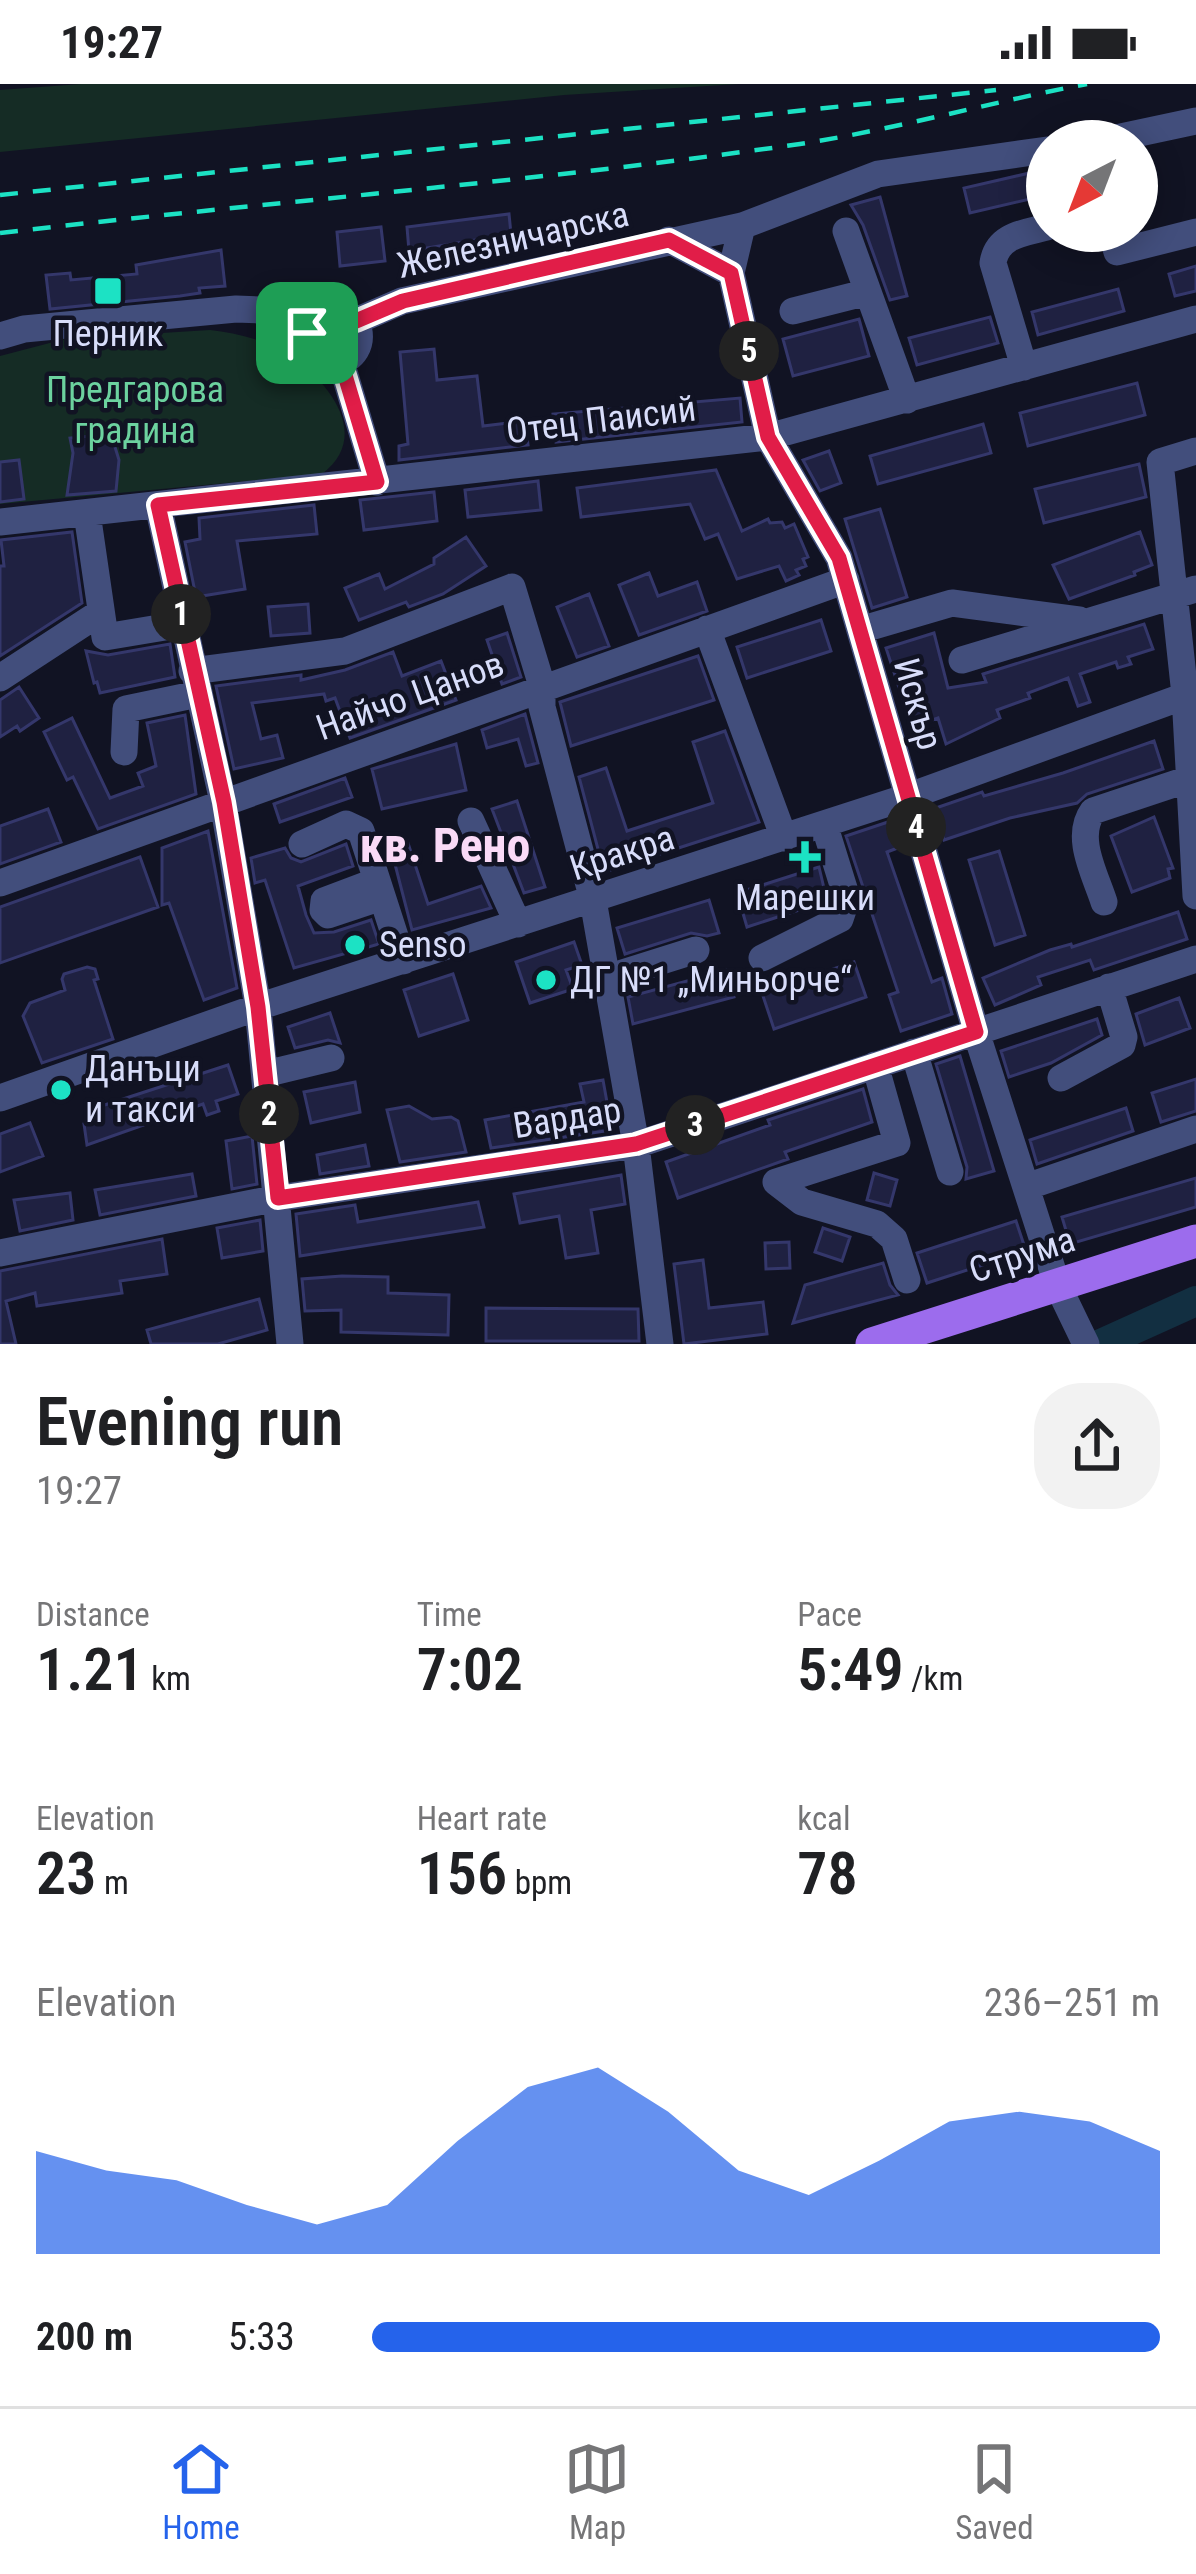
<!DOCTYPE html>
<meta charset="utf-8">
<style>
:root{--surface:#fff;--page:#f2f2f2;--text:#202124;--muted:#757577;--line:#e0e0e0;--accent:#2563eb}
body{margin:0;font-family:"Roboto Condensed",sans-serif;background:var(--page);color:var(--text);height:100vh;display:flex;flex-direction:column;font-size:45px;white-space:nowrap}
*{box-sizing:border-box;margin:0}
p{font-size:39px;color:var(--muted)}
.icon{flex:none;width:66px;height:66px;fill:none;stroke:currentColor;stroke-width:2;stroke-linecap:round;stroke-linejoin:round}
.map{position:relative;height:1260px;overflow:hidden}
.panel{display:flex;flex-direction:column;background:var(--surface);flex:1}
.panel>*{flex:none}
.needle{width:78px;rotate:222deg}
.buttons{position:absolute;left:1026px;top:36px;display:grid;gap:24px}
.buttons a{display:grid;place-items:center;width:132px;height:132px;border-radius:50%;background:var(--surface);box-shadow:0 6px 30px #0003;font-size:60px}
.pin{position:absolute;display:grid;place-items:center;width:102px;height:102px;color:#fff;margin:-51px;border-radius:24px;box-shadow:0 6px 18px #0006}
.km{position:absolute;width:60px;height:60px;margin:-30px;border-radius:50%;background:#222;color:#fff;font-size:33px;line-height:60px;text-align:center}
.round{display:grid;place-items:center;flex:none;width:126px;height:126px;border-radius:48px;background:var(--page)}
.overview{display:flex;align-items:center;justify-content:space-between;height:204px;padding:0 36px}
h1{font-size:66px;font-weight:600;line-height:90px}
.figures{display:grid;grid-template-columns:repeat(3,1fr);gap:18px;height:204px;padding:12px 36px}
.figures div{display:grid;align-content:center}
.figures b{font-size:60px;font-weight:600}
.figures small{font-size:33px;font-weight:400}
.figures p{font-size:33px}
.chart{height:336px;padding:24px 36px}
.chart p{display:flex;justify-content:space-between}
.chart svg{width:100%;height:216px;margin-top:12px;fill:var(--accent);opacity:.7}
ul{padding:0 36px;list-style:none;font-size:39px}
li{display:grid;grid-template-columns:192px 144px 1fr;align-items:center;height:90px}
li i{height:30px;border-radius:15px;background:var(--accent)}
.status{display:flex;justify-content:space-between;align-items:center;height:84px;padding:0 60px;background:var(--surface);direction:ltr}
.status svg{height:33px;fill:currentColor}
.dock{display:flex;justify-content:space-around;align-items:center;height:168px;border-top:3px solid var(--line);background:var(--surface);font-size:33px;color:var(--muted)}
.dock a{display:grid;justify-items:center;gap:6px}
.dock .active{color:var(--accent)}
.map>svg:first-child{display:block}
.green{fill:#152c25}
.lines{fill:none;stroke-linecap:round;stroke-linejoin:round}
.river{stroke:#122f41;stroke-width:30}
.building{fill:#1f2141;stroke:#34376b;stroke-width:3}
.minor{stroke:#424e7c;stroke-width:27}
.major{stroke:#9c6ced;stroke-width:33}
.rail{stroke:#1ce2c4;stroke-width:4.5;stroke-dasharray:18 15;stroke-linecap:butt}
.route-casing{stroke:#fff;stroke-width:24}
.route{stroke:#e11d48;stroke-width:15}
.poi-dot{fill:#1ce2c4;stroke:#111323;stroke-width:4.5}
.labels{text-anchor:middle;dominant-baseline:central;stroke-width:9;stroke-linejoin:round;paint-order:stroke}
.street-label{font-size:36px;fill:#d8ddfa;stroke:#111323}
.poi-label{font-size:36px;fill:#d8ddfa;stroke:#111323;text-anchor:start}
.park-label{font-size:36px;fill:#6cd29f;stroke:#111323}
.district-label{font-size:48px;font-weight:bold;fill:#fadaf7;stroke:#111323}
</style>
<div class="status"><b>19:27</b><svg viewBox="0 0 49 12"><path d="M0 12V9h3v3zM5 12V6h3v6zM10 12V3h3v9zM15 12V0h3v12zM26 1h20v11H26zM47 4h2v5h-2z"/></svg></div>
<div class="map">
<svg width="1196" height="1260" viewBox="0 0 1196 1260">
<rect width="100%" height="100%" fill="#111323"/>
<path class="green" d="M 81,0 L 739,0 L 564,11 L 0,68 L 0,6 Z
M 210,246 C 237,249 270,257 292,273 C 331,300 371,353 322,390 L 0,420 L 0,272 L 65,255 Z"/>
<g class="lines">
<path class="river" d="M 1101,1260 L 1196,1217"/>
</g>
<path class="building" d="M 1047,85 L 1047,111 L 970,129 L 964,104 Z
M 880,113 L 907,212 L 890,216 L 863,141 L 851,121 Z
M 509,130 L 511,150 L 409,167 L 407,143 Z
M 381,143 L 385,177 L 340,182 L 337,148 Z
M 221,166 L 225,202 L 199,204 L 200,209 L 180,212 L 50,225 L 46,191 L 70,189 L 71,196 L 137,190 L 136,181 Z
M 1196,182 L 1196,207 L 1175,212 L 1169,190 Z
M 1118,205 L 1124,227 L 1038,251 L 1032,228 Z
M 990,233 L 998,259 L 917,281 L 909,254 Z
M 859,235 L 869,272 L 793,292 L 783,255 Z
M 434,265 L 437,296 L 477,292 L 483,342 L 525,337 L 528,361 L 399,376 L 399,362 L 408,360 L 400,268 Z
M 1137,299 L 1145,331 L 1028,362 L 1020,329 Z
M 740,314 L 742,338 L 556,358 L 553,330 Z
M 983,340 L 991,369 L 878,400 L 870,372 Z
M 111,350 L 119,376 L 116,407 L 67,411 L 73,369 L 70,354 Z
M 829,367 L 841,399 L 820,407 L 803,376 Z
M 19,376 L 24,415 L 0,418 L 0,378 Z
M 1139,380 L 1146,413 L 1044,439 L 1035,405 Z
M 716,386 L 742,447 L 768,435 L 770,439 L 782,438 L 785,444 L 794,440 L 808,473 L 803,475 L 806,482 L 796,486 L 799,491 L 786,497 L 779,482 L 737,495 L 718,450 L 705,455 L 690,420 L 581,433 L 577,404 Z
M 538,397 L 541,426 L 468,433 L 465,406 Z
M 434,408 L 437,437 L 364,446 L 360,416 Z
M 314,421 L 317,450 L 237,457 L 245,505 L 196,513 L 185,458 L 200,455 L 199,434 Z
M 880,425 L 907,513 L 872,524 L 845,435 Z
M 72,448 L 82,519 L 0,572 L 0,482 L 4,482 L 1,456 Z
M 1140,448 L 1152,481 L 1134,488 L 1135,491 L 1069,515 L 1053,481 Z
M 466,453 L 486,482 L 443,510 L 409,523 L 406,518 L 359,536 L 345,504 L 379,490 L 385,505 L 434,480 L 434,474 Z
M 649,489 L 658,512 L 697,498 L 707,527 L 639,551 L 619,501 Z
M 589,510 L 609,562 L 577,573 L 557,523 Z
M 308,520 L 310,549 L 271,552 L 268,523 Z
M 821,536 L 831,567 L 747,594 L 737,563 Z
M 1144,540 L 1153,565 L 1128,573 L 1131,580 L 1118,584 L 1116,578 L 1080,590 L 1090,618 L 1078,622 L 1068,594 L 1028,609 L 1030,614 L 997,626 L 1000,634 L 946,660 L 938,634 L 912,643 L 886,564 L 934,549 L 948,604 L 986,598 L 983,590 Z
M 507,549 L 521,593 L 502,600 L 487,556 Z
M 170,560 L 175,593 L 100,609 L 97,598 L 94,599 L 86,567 L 108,571 Z
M 393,568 L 402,592 L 441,577 L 456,616 L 350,654 L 335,614 L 326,617 L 324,610 L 252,619 L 261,655 L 277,651 L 283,674 L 234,685 L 216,602 L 301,591 L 301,596 L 345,586 Z
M 698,572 L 714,616 L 571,662 L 560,618 Z
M 19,603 L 39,634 L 20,647 L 17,642 L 0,653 L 0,616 Z
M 525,630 L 538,679 L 526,682 L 518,655 L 487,664 L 482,646 Z
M 185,631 L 196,710 L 98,745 L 73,693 L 67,696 L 44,648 L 72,634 L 110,714 L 143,702 L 138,689 L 156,682 L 147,639 Z
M 725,647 L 759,738 L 604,788 L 579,693 L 606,684 L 627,747 L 713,719 L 693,658 Z
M 1154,657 L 1163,685 L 1087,710 L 1077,719 L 1010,734 L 944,756 L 933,725 L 982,708 L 984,712 L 1063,689 Z
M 456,660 L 466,706 L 382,725 L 372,685 Z
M 345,694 L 352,713 L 280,738 L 274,720 Z
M 517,717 L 545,803 L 524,809 L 492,725 Z
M 48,725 L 61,758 L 0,780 L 0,742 Z
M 1154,733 L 1173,784 L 1168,785 L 1170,794 L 1132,808 L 1111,752 Z
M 894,736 L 903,762 L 887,768 L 932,898 L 942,894 L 952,930 L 901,947 L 889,911 L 898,908 L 846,752 Z
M 208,747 L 237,904 L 204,916 L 169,819 L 162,821 L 162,764 Z
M 407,756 L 428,820 L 481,802 L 491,824 L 412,846 L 390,761 Z
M 346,760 L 353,782 L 298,802 L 306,831 L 314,849 L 334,848 L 371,836 L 379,860 L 294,884 L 265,796 L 255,799 L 251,774 L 285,764 L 291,774 L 301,778 Z
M 999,767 L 1025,851 L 995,861 L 969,776 Z
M 140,773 L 158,823 L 0,879 L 0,823 Z
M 819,783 L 827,817 L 747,843 L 737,809 Z
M 709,816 L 719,849 L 707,852 L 691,849 L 625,870 L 617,844 Z
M 1178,828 L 1187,855 L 1094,886 L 1090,876 L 1038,893 L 1041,901 L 995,921 L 983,894 L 1050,866 L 1071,860 L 1072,863 Z
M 574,858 L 582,881 L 566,886 L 573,905 L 530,919 L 516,878 Z
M 854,878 L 866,913 L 774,945 L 762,909 Z
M 87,883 L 95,885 L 98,895 L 94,896 L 113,955 L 42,979 L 23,932 L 30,919 L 65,906 L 62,895 L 64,890 Z
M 727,886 L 734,913 L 633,940 L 628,913 Z
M 453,890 L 468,936 L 419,952 L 404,906 Z
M 1179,914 L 1190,944 L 1145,961 L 1136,930 Z
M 330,929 L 340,959 L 328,956 L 295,964 L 288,943 Z
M 1097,935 L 1102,951 L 1051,979 L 1009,993 L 1001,967 Z
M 960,972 L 994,1087 L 966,1095 L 967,1083 L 936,980 Z
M 228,981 L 238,1010 L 216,1017 L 219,1027 L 207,1031 L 203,1020 L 87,1061 L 84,1040 L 93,1038 L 89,1026 Z
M 1196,995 L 1196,1027 L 1161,1038 L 1152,1009 Z
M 603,996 L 612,1046 L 491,1064 L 485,1036 L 584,1018 L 580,1000 Z
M 355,998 L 360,1028 L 311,1039 L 304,1008 Z
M 863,1005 L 872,1038 L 785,1068 L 788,1075 L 678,1114 L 666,1078 L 770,1041 L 768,1036 Z
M 409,1022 L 432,1035 L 451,1033 L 458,1037 L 466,1068 L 400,1078 L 387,1026 Z
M 1126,1024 L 1133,1047 L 1037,1080 L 1030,1056 Z
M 30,1039 L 43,1072 L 0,1088 L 0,1050 Z
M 252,1052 L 257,1100 L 232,1105 L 226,1057 Z
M 365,1061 L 369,1082 L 320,1090 L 317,1071 Z
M 874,1089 L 897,1096 L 890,1122 L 867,1116 Z
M 192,1090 L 196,1112 L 100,1131 L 95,1106 Z
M 621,1091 L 625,1120 L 591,1126 L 598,1169 L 566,1174 L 559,1132 L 520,1139 L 514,1110 Z
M 1196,1094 L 1196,1123 L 1070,1160 L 1062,1133 Z
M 70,1109 L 73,1136 L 20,1147 L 14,1116 Z
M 478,1118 L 484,1143 L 300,1172 L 296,1130 L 355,1121 L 358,1138 Z
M 260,1136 L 263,1167 L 222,1174 L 217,1144 Z
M 1016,1137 L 1026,1167 L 927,1199 L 917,1169 Z
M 823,1144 L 850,1153 L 842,1177 L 815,1168 Z
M 162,1155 L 167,1190 L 120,1197 L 122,1209 L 37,1222 L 35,1209 L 6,1217 L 16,1260 L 0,1260 L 0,1187 Z
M 789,1158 L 790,1184 L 766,1185 L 765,1159 Z
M 703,1176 L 709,1224 L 763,1218 L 767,1250 L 684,1260 L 674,1180 Z
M 883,1179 L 890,1201 L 898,1211 L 793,1239 L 805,1201 Z
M 342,1192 L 388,1193 L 388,1209 L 449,1211 L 448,1251 L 341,1248 L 341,1226 L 305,1227 L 302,1195 Z
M 259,1215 L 267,1246 L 218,1260 L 151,1260 L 147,1246 Z
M 486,1224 L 638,1225 L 639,1257 L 486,1257 Z"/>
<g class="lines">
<path class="minor" d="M 1102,57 L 1196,37
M 742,142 L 731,189 L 768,353 L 839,474 L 976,948 L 1057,1200 L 1086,1260
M 846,147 L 907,316
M 1111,147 L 1117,168 L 1196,148
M 669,156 L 731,189
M 793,227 L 868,208
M 356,237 L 402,217 L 742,142 L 878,90 L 1047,66
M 309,242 C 299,295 376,287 356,237
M 309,242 C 321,223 340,221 356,237
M 0,252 L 24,245 L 236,225 L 261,226 L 309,242
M 341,278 L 377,398
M 1024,283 L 993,179 C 997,151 1024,149 1047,143
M 1196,367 L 1160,378 L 1185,611 L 1196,812
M 158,421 L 223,718 L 258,923 L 290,1260
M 87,429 L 105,553 L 183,540
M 0,438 L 768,353 L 1196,235
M 707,545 L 784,754
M 860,546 L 952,519 L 1079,536
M 962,576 L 1196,505
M 192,587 L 345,567 L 512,503 L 542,602 L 542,623 L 593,816 L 636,1061 L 660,1260
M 0,594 L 101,528
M 124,668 L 126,625 L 198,610
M 471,737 L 518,840
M 302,760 L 346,740 L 361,747 L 403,877
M 377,797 L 324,817 L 323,826 L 328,831 L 382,813
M 0,799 L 846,496
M 1104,818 C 1095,790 1074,753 1093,727 L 1189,695
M 762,874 L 840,835 L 847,814 L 824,740
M 607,894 L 696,866
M 914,968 L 950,1088
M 875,981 L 897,1059 L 776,1098 L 802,1118 L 877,1140 L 894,1155 L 907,1196
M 265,990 L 331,974
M 1061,994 L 1122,961 L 1124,953 L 1109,903
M 0,1014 L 258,923 L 907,713 L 1196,608
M 1026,1103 L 1196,1045
M 0,1169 L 278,1114 L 636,1061 L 1196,875"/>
<path class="major" d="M 872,1260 L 1196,1157"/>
<path class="rail" d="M 0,111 L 996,6
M 0,149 C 266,118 535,98 800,60 C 897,45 991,18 1087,0"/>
</g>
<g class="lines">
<g class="route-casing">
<path id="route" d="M 669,156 L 731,189 L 768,353 L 839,474 L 976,948 L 636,1060 L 278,1114 L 258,923 L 224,718 L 158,421 L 377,398 L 341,278 L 319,275 L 307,256 C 309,227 334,217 356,237 L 403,217 Z"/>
</g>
<use href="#route" class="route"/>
</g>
<g class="poi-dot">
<rect x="93" y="192" width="30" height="30" rx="6"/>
<path d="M799 755h12v12h12v12h-12v12h-12v-12h-12v-12h12z"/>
<circle cx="355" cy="861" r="12"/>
<circle cx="546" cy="896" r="12"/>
<circle cx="61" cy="1006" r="12"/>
</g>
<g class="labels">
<g class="street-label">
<text transform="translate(513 156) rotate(-13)">Железничарска</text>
<text transform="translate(601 336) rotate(-7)">Отец Паисий</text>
<text transform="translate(410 612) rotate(-20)">Найчо Цанов</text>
<text transform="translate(918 620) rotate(74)">Искър</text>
<text transform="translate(622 769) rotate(-18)">Кракра</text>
<text transform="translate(567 1034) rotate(-9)">Вардар</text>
<text transform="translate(1022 1171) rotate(-18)">Струма</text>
</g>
<g class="poi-label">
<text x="108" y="250" text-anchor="middle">Перник</text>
<text x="805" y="814" text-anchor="middle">Марешки</text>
<text x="379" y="861">Senso</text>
<text x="570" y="896">ДГ №1 „Миньорче“</text>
<text x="85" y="985">Данъци<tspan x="85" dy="41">и такси</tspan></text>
</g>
<g class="park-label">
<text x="135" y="306">Предгарова<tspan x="135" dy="41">градина</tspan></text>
</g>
<g class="district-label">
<text x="445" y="761">кв. Рено</text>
</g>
</g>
</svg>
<div class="buttons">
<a><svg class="needle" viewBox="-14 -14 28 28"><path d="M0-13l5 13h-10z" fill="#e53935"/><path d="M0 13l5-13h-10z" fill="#757577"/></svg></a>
</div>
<div class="pin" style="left:307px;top:249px;background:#1e9e55"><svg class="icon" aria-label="arrive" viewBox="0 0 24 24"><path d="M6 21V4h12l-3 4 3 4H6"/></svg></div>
<b class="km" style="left:181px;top:530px">1</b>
<b class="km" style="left:269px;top:1030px">2</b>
<b class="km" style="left:695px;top:1041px">3</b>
<b class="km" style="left:916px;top:743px">4</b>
<b class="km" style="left:749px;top:267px">5</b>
</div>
<section class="panel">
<div class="overview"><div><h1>Evening run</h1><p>19:27</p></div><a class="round"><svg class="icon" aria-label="share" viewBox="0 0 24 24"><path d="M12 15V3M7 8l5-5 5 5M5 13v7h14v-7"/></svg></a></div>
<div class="figures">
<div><p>Distance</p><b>1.21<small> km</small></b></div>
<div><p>Time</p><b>7:02</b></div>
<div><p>Pace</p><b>5:49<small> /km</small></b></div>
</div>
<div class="figures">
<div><p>Elevation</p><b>23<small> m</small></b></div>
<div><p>Heart rate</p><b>156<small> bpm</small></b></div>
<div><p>kcal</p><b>78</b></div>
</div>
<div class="chart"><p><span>Elevation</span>236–251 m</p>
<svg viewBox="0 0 160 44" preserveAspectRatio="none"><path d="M0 44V23L10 27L20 29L30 34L40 38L50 34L60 21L70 10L80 6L90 15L100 27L110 32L120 25L130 17L140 15L150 17L160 23V44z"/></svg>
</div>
<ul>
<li><b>200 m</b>5:33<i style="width:100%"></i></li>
</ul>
</section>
<nav class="dock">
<a class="active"><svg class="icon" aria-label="home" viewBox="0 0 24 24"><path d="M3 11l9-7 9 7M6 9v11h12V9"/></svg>Home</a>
<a><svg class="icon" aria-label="map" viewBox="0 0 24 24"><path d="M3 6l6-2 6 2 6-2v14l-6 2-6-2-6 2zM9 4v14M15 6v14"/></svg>Map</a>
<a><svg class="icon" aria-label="saved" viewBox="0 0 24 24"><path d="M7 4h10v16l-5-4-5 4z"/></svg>Saved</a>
</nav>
